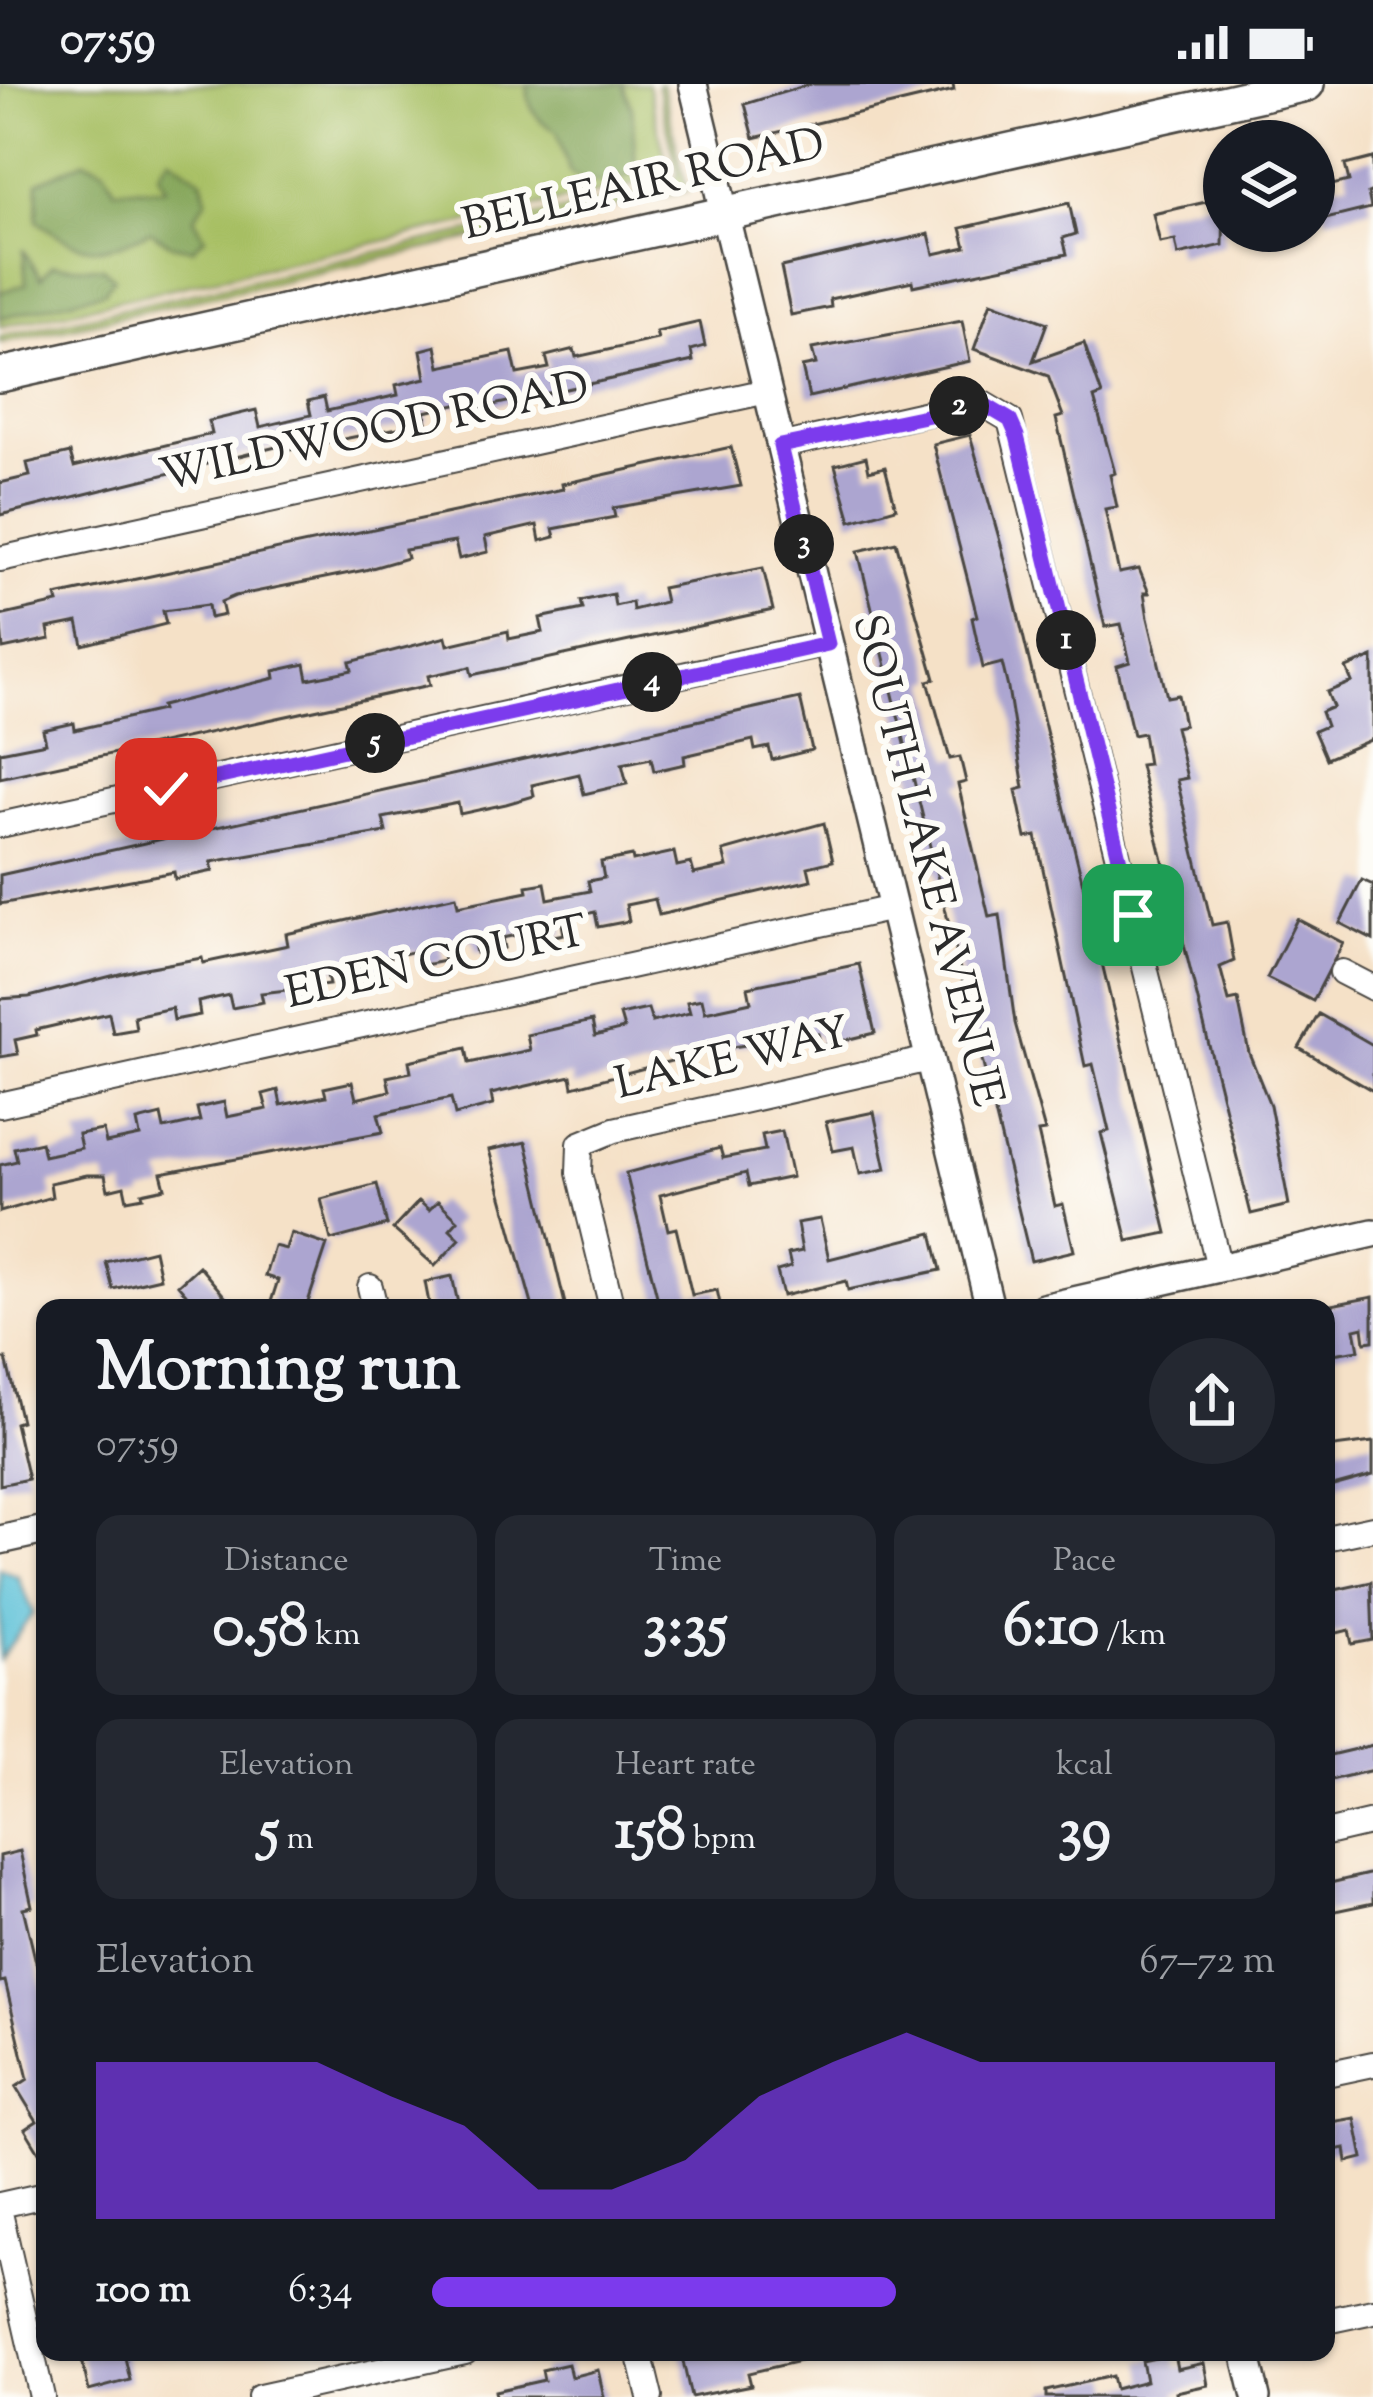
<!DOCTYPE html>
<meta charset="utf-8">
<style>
:root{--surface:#171b24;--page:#242831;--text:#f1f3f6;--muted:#9ea1a6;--accent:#7c3aed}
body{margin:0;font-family:"Sorts Mill Goudy",serif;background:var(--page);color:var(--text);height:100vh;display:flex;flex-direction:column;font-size:45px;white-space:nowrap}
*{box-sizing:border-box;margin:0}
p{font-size:39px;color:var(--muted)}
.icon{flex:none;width:66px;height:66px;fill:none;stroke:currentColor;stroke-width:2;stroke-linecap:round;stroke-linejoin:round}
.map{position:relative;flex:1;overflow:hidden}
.sheet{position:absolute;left:36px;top:1215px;width:1299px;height:1062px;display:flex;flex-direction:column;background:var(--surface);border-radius:24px;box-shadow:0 3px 9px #0004}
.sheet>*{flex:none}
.tools{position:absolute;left:1203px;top:36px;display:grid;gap:24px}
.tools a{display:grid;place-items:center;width:132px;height:132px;border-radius:50%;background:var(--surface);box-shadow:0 3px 9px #0004;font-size:60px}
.pin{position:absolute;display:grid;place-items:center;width:102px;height:102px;color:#fff;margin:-51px;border-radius:24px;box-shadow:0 6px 18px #0006}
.km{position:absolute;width:60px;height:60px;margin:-30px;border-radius:50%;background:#222;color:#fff;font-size:33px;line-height:60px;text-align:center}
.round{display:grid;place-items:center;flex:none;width:126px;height:126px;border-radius:63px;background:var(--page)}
.headline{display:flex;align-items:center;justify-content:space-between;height:204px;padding:0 60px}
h1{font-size:66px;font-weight:700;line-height:90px}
.metrics{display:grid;grid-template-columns:repeat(3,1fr);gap:18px;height:204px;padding:12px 60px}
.metrics div{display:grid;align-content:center;border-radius:24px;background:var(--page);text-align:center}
.metrics b{font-size:60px;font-weight:700}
.metrics small{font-size:33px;font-weight:400}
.metrics p{font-size:33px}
.chart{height:336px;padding:24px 60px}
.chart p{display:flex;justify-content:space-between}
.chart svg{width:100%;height:216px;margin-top:12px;fill:var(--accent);opacity:.7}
ul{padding:0 60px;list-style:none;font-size:39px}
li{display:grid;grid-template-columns:192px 144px 1fr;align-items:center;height:90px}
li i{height:30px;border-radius:15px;background:var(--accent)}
.status{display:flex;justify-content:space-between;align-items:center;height:84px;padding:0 60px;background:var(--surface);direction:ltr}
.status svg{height:33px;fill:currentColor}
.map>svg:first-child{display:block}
.green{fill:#a7bf64;stroke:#697548;stroke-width:3}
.forest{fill:#85a65a;stroke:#586842;stroke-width:3}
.water{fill:#5ac0d7;stroke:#427681;stroke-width:3}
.building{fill:#aca5d0}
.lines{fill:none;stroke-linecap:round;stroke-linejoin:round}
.minor-casing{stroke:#494642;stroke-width:28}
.tertiary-casing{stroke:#494642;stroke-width:32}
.secondary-casing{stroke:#494642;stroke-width:38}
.minor{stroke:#fff;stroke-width:24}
.tertiary{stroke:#fff;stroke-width:27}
.secondary{stroke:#fff;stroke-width:33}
.route-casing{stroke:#fff;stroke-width:24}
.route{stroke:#7c3aed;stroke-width:15}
.labels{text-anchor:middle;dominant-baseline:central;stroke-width:12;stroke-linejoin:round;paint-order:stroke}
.street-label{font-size:45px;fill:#2b2b2b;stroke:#fdfcf7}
</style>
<div class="status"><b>07:59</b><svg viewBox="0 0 49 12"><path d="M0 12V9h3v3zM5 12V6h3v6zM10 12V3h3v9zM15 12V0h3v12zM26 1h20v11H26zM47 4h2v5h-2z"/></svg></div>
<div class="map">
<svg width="1373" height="2313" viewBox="0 0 1373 2313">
<rect width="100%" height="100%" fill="#fdfcf7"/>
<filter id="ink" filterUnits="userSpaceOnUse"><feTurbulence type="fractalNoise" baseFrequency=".00833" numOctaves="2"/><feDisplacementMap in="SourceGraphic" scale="24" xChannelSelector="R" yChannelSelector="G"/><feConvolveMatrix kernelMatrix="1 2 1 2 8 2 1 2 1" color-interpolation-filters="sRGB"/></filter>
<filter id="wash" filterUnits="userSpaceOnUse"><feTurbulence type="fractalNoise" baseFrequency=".004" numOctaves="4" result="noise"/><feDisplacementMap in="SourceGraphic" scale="48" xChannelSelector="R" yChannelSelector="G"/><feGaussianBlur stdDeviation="2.7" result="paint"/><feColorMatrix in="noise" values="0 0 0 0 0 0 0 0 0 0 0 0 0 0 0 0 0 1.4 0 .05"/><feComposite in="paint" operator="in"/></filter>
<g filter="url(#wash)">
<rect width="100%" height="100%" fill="#f5e1c7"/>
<path class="green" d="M 0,0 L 648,0 L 670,93 L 0,243 Z
M 657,0 L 662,0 L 687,107 L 0,259 L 0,252 L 672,102 L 678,90 Z"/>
<path class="forest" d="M 528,0 L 623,0 L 632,24 L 636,88 C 610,101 595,104 570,89 L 557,47 C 536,37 526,22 528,0 Z
M 169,73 L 202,96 L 207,115 L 194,134 L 205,153 L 193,165 L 172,161 L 150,147 C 100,172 84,171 37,137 L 38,98 L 84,77 L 105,85 L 115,106 C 133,101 148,108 166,104 L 158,90 Z
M 23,165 L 41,194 L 52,181 L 103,184 L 114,194 L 104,208 L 0,234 L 0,208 L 26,200 Z"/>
<path class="water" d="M 0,1485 L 18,1493 L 33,1529 L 0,1575 Z"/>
<g id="blocks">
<path class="building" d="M 811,0 L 953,0 L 954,6 L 754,54 L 745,20 Z
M 1373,74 L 1373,107 L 1368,109 L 1371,124 L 1326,135 L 1319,104 L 1349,97 L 1345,81 Z
M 1224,114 L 1223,161 L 1178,171 L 1175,156 L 1160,159 L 1153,130 Z
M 1069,119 L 1076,150 L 1063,154 L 1067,170 L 913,202 L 912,197 L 830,215 L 831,223 L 791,231 L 781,183 L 929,150 L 934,170 L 966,163 L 961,144 Z
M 991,218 L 1047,239 L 1033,277 L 1084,259 L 1102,311 L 1094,314 L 1115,389 L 1110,391 L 1117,423 L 1105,425 L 1119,489 L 1139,485 L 1149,509 L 1144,509 L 1148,534 L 1167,613 L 1178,611 L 1184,641 L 1175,643 L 1187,694 L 1177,696 L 1212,841 L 1227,838 L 1234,877 L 1220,883 L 1229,917 L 1238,915 L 1249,969 L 1270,1021 L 1289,1121 L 1251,1130 L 1151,728 L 1140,681 L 1148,680 L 1143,649 L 1133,651 L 1117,582 L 1130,578 L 1121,540 L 1105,543 L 1056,334 L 1063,332 L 1048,292 L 974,265 Z
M 962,237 L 970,277 L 809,313 L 802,283 L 816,280 L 812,265 Z
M 700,238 L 705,262 L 691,266 L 693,277 L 471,326 L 469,318 L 425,328 L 427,338 L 285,367 L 284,361 L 0,431 L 0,399 L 30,392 L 27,379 L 70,369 L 74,383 L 212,350 L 209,337 L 256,326 L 260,343 L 311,331 L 308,317 L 324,313 L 327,327 L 398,311 L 396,301 L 426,294 L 421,266 L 436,262 L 440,283 L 512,268 L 517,290 L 549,284 L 546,272 L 574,265 L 576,273 L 658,255 L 656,248 Z
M 970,351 L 1003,468 L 1167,1149 L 1128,1157 L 1101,1049 L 1109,1047 L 1093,980 L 1085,982 L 1036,752 L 1026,754 L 1016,706 L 1024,704 L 1008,604 L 1002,579 L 983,584 L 972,534 L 977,532 L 933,360 Z
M 731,363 L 741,402 L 613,424 L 615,433 L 553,445 L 555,453 L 540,457 L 537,441 L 485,453 L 488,468 L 459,475 L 455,458 L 405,466 L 407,474 L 365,486 L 235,512 L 221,518 L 224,531 L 210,534 L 208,521 L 163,527 L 166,540 L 83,561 L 78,538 L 48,544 L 50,555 L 3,565 L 0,532 L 58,519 L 56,512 L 563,405 L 562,400 Z
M 866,373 L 869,387 L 885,383 L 896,424 L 851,437 L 835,381 Z
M 896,458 L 935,595 L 928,597 L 950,675 L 960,673 L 966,698 L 958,700 L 989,833 L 1000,831 L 1015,939 L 1045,1047 L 1038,1048 L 1055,1122 L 1063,1120 L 1074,1167 L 1031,1177 L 858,467 Z
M 763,484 L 773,526 L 472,591 L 470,583 L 428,592 L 430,601 L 0,694 L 0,668 L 46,659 L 43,646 L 74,639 L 75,646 L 162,626 L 161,622 L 275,594 L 274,587 L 305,580 L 308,595 L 352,586 L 350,578 L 446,553 L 448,561 L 508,547 L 509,555 L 543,548 L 540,534 L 583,525 L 581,517 L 613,510 L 615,522 L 632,518 L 633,526 L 665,518 L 662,504 Z
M 1373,573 L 1373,655 L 1326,675 L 1314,647 L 1326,642 L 1321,628 L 1333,623 L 1327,608 L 1352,598 L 1346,584 Z
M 800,614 L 812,666 L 772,676 L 769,663 L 755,666 L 753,656 L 684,672 L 685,680 L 654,687 L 651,674 L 622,680 L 627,700 L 584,710 L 579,690 L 532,701 L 534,712 L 506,720 L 460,730 L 458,719 L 383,734 L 386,748 L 211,778 L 213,787 L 175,795 L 174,788 L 0,820 L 0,791 Z
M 824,739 L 833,777 L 808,783 L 811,796 L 659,831 L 655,815 L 626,821 L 629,837 L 598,843 L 595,828 L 561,835 L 564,850 L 539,855 L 537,847 L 502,854 L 504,864 L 476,869 L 473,855 L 441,862 L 444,877 L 419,882 L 415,867 L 387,874 L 390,887 L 360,894 L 357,880 L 326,886 L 329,901 L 261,909 L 263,918 L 232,924 L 229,911 L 198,918 L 200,931 L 174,936 L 172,924 L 134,932 L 136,945 L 113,949 L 109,929 L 36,946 L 37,951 L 15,956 L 18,970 L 0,973 L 0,915 L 29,913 L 139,885 L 202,874 L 203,879 L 288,861 L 286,850 L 456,812 L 458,822 L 528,808 L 527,802 L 545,799 L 548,815 L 590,807 L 588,797 L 604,794 L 601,778 L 632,772 L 633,777 L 674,768 L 677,782 L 691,779 L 694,790 L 727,783 L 723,767 Z
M 1362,796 L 1373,801 L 1373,856 L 1340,839 Z
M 1297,835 L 1343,859 L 1313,917 L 1267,894 Z
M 859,880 L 875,949 L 821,962 L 818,950 L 713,966 L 573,1003 L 571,992 L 491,1010 L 493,1021 L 455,1031 L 451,1014 L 378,1030 L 383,1048 L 161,1089 L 165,1104 L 142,1109 L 143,1113 L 127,1116 L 124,1102 L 108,1106 L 105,1091 L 87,1091 L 50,1099 L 52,1113 L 0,1128 L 0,1081 L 17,1077 L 14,1064 L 41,1058 L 44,1072 L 81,1064 L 78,1050 L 103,1046 L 106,1059 L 140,1052 L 137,1037 L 161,1031 L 164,1045 L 200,1037 L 197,1024 L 224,1018 L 227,1033 L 267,1025 L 263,1010 L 278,1006 L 281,1021 L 326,1012 L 324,1004 L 352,998 L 356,1015 L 390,1007 L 387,993 L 411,988 L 409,977 L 466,964 L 469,979 L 530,966 L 527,951 L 592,937 L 595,952 L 624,945 L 620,931 L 648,925 L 652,938 L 690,929 L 687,918 L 702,915 L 705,928 L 751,918 L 748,903 Z
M 1319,930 L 1373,961 L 1373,1007 L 1299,964 Z
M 874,1028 L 886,1085 L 860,1090 L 854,1063 L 833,1067 L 826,1038 Z
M 782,1047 L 792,1093 L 749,1102 L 746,1089 L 660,1111 L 668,1146 L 676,1144 L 692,1211 L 717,1206 L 721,1224 L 660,1224 L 626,1089 L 720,1064 L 723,1074 L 765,1066 L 762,1051 Z
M 526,1058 L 565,1220 L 549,1224 L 533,1224 L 489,1066 Z
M 377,1100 L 387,1141 L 331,1156 L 321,1115 Z
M 419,1117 L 429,1126 L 438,1117 L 458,1136 L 450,1145 L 460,1155 L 435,1182 L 393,1145 Z
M 820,1135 L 829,1175 L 932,1149 L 941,1186 L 848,1206 L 846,1197 L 783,1212 L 777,1187 L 791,1183 L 788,1170 L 802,1167 L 797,1139 Z
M 291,1149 L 327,1161 L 306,1224 L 269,1224 L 278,1196 L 265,1192 L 274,1162 L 286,1165 Z
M 154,1166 L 160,1194 L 113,1205 L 106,1178 Z
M 199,1182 L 227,1215 L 217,1224 L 198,1224 L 178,1201 Z
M 452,1192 L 459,1224 L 430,1224 L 425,1198 Z
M 1373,1213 L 1373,1257 L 1365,1258 L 1363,1243 L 1355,1245 L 1359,1266 L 1326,1271 L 1326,1222 Z
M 0,1275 L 6,1275 L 21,1337 L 15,1339 L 28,1395 L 0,1401 Z
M 1373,1358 L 1373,1391 L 1326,1404 L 1326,1364 Z
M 1371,1498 L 1373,1556 L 1352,1560 L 1349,1546 L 1333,1550 L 1326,1537 L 1326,1508 Z
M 1373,1661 L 1373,1686 L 1326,1697 L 1326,1672 Z
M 20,1767 L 32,1822 L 23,1824 L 45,1916 L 45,2078 L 25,2045 L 37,2037 L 16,2003 L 28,1995 L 5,1897 L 0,1898 L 0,1772 Z
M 1373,1789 L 1373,1819 L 1326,1829 L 1326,1800 Z
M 1355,2034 L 1363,2074 L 1347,2078 L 1345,2064 L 1326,2068 L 1326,2039 Z
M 80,2268 L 124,2269 L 130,2296 L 89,2307 Z
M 681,2268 L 812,2268 L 813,2274 L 748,2289 L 751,2301 L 691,2313 Z
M 1174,2270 L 1177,2285 L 1204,2279 L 1208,2301 L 1176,2308 L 1177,2313 L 1046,2313 L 1046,2307 L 1112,2292 L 1115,2305 L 1146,2297 L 1142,2277 Z
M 568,2280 L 571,2293 L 598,2286 L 604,2313 L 496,2313 L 495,2307 L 544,2296 L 542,2286 Z"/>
</g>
</g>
<g filter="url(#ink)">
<use href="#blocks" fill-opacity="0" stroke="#494642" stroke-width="3"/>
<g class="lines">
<g class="minor-casing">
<path id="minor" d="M 780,362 L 968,320 L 983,320 L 1010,336 L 1219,1183
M 0,475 L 767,307
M 0,741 L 828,559
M 1342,888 L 1373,904
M 0,1021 L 893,824
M 370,1203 L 375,1224
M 612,1224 L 579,1089 L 580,1060 L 614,1046 L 929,975
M 1326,1454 L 1373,1444
M 1326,1749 L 1373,1738
M 1326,1990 L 1373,1980
M 0,2121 L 45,2111
M 0,2129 L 42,2313
M 1326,2237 L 1373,2227
M 639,2268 L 650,2313
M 260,2313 L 465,2268"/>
</g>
<g class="tertiary-casing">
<path id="tertiary" d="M 693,0 L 990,1224
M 1043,1224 L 1373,1149
M 0,1456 L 45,1446
M 1245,2268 L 1256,2313"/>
</g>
<g class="secondary-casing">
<path id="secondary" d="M 0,291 L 1307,0"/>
</g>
<use href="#minor" class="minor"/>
<use href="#tertiary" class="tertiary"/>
<use href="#secondary" class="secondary"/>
</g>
</g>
<g class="lines" filter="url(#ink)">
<g class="route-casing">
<path id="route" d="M 166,705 L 828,560 L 780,362 L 983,320 L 1010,336 L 1017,352 L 1133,831"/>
</g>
<use href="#route" class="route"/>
</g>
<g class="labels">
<g class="street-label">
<text transform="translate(644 103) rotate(-13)">BELLEAIR ROAD</text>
<text transform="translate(375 350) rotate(-12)">WILDWOOD ROAD</text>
<text transform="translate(925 777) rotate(76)">SOUTH LAKE AVENUE</text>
<text transform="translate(437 881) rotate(-12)">EDEN COURT</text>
<text transform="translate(733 977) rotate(-13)">LAKE WAY</text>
</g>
</g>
</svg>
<div class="tools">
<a><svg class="icon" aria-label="layers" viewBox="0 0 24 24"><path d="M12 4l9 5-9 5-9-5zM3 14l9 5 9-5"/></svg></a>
</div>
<div class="pin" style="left:1133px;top:831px;background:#1e9e55"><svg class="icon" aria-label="arrive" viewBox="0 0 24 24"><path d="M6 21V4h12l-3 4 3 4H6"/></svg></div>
<div class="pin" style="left:166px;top:705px;background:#d93025"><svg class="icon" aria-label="check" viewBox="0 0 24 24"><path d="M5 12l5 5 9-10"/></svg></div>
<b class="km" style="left:1066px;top:556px">1</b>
<b class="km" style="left:959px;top:322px">2</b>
<b class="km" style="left:804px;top:460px">3</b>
<b class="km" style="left:652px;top:598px">4</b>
<b class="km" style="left:375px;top:659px">5</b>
<section class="sheet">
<div class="headline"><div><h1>Morning run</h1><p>07:59</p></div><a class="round"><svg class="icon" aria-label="share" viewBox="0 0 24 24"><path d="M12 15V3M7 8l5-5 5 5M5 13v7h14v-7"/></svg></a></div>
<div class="metrics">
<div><p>Distance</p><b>0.58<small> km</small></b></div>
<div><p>Time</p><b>3:35</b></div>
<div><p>Pace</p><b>6:10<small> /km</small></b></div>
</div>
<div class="metrics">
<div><p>Elevation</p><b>5<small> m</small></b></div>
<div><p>Heart rate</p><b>158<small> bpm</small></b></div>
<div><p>kcal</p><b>39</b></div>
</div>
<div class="chart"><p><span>Elevation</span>67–72 m</p>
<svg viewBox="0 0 160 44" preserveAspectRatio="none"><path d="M0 44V12L10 12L20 12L30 12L40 19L50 25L60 38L70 38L80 32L90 19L100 12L110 6L120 12L130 12L140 12L150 12L160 12V44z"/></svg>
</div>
<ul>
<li><b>100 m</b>6:34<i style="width:55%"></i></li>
</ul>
</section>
</div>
